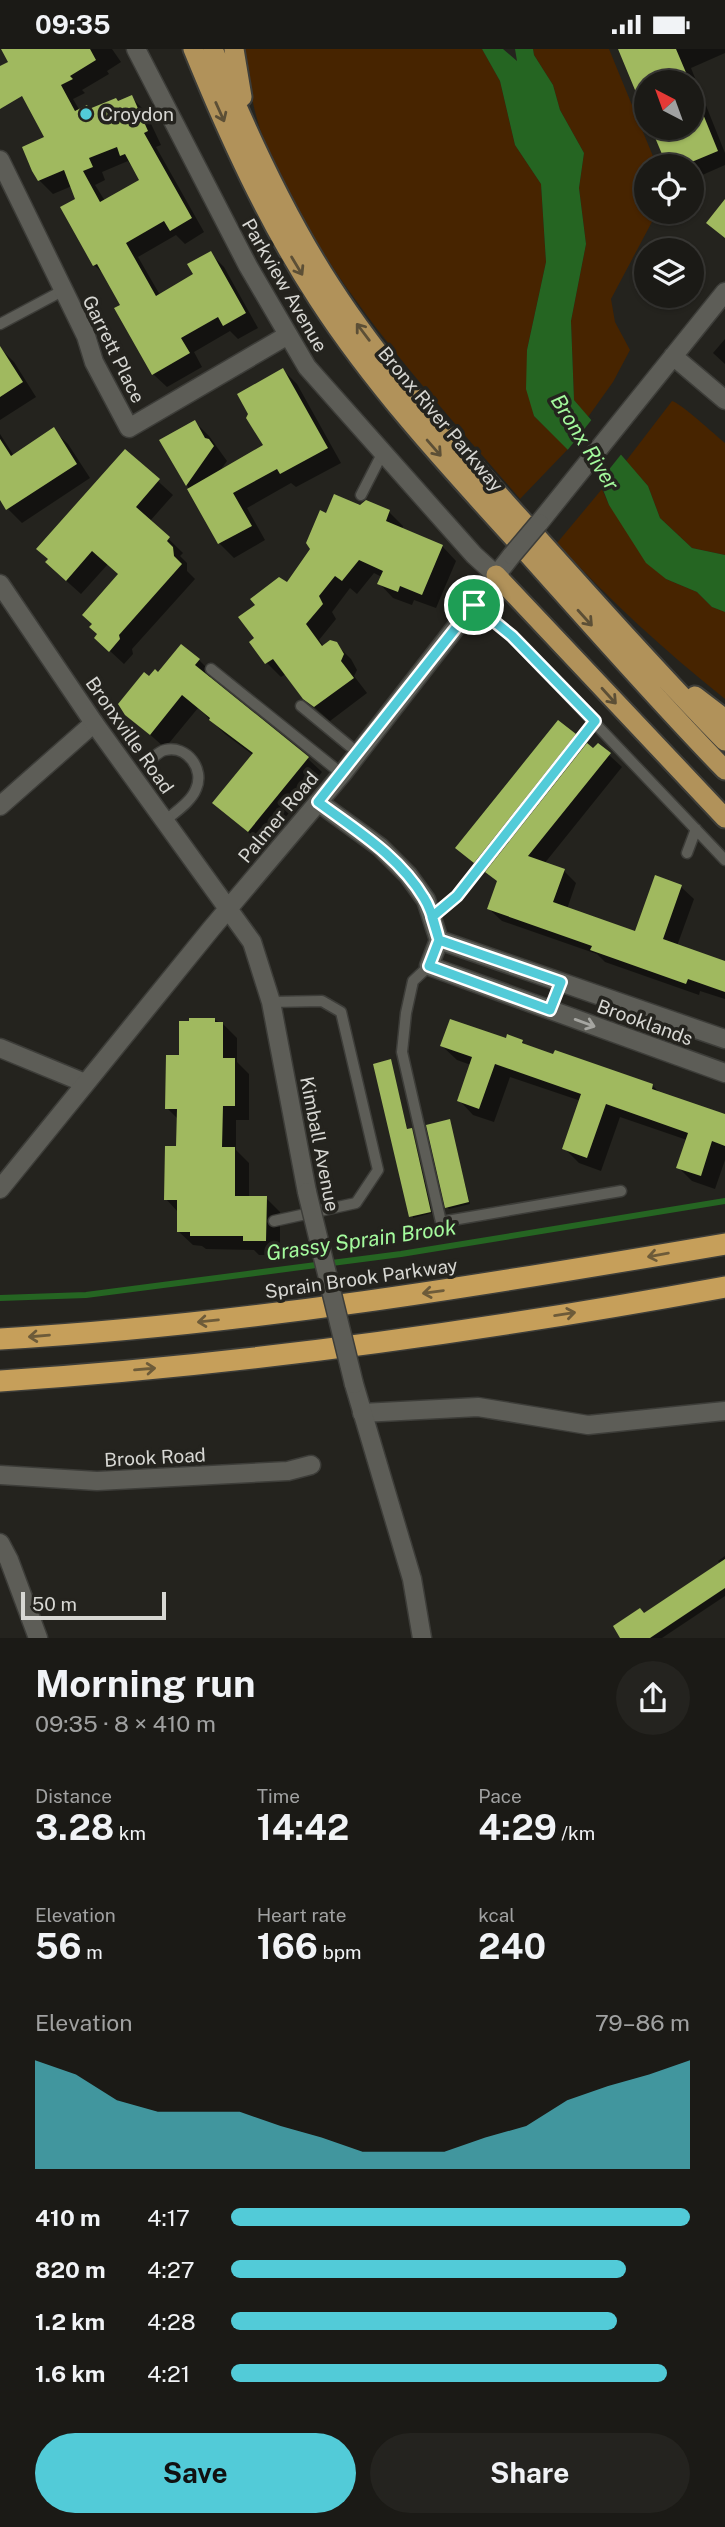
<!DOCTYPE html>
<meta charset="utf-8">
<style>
:root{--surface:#1b1a16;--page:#24231f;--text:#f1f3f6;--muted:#a0a1a1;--line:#393835;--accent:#52cbd8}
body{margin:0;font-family:"Public Sans",sans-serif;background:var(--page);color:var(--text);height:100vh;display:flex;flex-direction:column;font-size:26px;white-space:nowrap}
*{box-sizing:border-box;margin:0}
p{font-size:23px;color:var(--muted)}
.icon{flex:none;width:38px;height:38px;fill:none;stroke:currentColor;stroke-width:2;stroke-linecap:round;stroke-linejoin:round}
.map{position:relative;height:1589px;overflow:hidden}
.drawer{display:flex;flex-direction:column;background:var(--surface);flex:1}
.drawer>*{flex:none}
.needle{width:46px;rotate:319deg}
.controls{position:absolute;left:634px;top:21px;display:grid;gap:14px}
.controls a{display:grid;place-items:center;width:70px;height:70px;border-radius:50%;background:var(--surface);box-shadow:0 2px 5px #0004,0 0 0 2px var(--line);font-size:35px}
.scale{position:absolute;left:21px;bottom:18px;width:145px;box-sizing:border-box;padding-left:7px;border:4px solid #d7d7d3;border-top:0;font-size:19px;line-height:24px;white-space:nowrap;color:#d7d7d3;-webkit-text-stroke:5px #24231e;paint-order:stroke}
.pin{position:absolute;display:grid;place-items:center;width:60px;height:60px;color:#fff;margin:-30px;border:4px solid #fff;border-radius:50%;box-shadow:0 2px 7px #0007}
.round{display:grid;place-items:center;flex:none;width:74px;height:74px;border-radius:37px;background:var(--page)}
.headline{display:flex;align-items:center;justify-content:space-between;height:119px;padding:0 35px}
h1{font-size:38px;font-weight:700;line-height:52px}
.metrics{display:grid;grid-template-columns:repeat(3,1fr);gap:10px;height:119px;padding:7px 35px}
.metrics div{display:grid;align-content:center}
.metrics b{font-size:35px;font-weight:700}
.metrics small{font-size:19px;font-weight:400}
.metrics p{font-size:19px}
.chart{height:196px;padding:14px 35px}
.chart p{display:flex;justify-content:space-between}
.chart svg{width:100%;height:126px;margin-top:7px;fill:var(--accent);opacity:.7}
.action{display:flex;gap:14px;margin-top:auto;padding:14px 35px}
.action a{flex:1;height:80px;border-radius:42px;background:var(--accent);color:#111;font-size:28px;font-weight:700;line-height:80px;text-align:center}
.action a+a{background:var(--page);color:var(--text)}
ul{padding:0 35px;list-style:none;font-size:23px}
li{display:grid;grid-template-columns:112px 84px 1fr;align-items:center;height:52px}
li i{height:18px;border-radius:9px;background:var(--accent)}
.status{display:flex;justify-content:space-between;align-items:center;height:49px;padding:0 35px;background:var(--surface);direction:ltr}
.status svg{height:19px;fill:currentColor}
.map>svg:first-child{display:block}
.green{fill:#472400}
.water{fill:#256522}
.pier{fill:#24231e}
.shadow{fill:#0007;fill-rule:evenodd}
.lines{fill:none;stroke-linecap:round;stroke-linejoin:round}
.stream{stroke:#256522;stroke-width:6}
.building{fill:#a0b95f;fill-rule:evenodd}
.service-casing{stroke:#3d3d39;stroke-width:13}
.minor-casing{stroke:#3d3d39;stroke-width:21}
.tertiary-casing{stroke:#3d3d39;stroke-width:21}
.trunk-casing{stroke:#3d3d39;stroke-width:23}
.motorway-casing{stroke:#3d3d39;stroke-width:24}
.service{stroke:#5d5d57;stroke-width:10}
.minor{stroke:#5d5d57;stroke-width:18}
.tertiary{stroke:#5d5d57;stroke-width:18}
.trunk{stroke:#b1925a;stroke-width:19}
.motorway{stroke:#c69f5a;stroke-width:21}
.tertiary-bridge-casing{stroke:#3d3d39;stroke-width:21;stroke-linecap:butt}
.tertiary-bridge{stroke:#5d5d57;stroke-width:18}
.oneway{stroke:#5c4f36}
.oneway2{stroke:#a6a6a1}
.oneway3{stroke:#6d5b39}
.route-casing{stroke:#fff;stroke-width:14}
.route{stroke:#52cbd8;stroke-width:9}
.poi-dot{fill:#52cbd8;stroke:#24231e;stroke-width:2.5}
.labels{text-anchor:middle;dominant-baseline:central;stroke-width:7;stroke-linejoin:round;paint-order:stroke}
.poi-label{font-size:19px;fill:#d7d7d3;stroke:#24231e;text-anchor:start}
.street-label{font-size:19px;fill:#d7d7d3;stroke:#24231e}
.water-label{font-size:21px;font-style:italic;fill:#a4fa9d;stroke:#24231e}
</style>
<div class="status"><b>09:35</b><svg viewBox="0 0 49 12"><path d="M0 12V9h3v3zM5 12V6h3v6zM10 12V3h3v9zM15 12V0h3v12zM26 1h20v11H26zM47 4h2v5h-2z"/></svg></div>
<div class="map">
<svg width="725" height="1589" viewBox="0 0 725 1589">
<rect width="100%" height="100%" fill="#24231e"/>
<path class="green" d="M 242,0 L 482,0 L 500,32 L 515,96 L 541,135 L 546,213 L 527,301 L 534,367 L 568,400 L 520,450 C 427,341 327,236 269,103 C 254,71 249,34 242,0 Z
M 533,0 L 609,0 L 657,117 L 646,117 L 646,163 L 655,163 L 654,169 L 611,250 L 615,273 L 630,301 L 613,333 L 588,368 L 574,351 L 571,272 L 586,195 L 579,139 L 584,104 L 560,61 L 553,36 L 534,6 Z
M 672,352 C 682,355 714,385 725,394 L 725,506 L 692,499 L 660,469 L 648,437 L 626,412 Z
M 602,440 L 609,456 L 666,530 L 697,543 L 712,558 L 725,563 L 725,650 C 665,602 609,551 557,494 Z"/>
<path class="water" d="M 482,0 L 503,0 L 517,12 L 515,0 L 533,0 L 534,6 L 553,36 L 560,61 L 584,104 L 579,139 L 586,195 L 571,272 L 574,351 L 648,437 L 660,469 L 692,499 L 725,506 L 725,563 L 712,558 L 697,543 L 666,530 L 646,514 L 609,456 L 600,433 L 534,367 L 526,340 L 527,301 L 546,213 L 541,135 L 515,96 L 500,32 Z"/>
<path class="pier" d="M 593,369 L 623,403 L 599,433 L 566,403 Z"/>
<path class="shadow" d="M 13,0 L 112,0 L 121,13 L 107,22 L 109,25 L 82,41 L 85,44 L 73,50 L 80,62 L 90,61 L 119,54 L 131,48 L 145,62 L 161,96 L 156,98 L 204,183 L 185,195 L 176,186 L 138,208 L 160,246 L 196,226 L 210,204 L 224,218 L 258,279 L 238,290 L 230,282 L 194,303 L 202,318 L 167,338 L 153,325 L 122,256 L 106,227 L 94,216 L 72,137 L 53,145 L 39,131 L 46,89 ZM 128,112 L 141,131 L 105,152 L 95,136 L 105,131 L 102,123 Z
M 620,0 L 725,0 L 725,4 L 691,19 L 725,104 L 725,116 L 691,131 L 691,117 L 669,117 L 653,79 L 691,79 L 691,33 L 646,33 L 646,61 Z
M 725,290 L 725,315 L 713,304 Z
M 0,299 L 14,313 L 36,348 L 0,371 Z
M 283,321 L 297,335 L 341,414 L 296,438 L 291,434 L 247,459 L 265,491 L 234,509 L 219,494 L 162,391 L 195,373 L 209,387 L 227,412 L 219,423 L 265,397 L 250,365 Z
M 53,381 L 68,395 L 90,429 L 22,474 L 8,460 L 0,448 L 0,385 L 14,407 Z
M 125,402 L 173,446 L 150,472 L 183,504 L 180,507 L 187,514 L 187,522 L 195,530 L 132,600 L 133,605 L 124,615 L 96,589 L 120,526 L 108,515 L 81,545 L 62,528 Z
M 361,458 L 389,463 L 403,477 L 402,480 L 442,497 L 456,512 L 436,559 L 414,551 L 412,556 L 393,549 L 379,534 L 382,528 L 374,524 L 357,545 L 350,539 L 332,563 L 336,570 L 319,591 L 324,598 L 336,595 L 351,610 L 357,621 L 354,627 L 367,644 L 330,672 L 304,649 L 286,625 L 281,628 L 267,614 L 252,594 L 313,500 L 327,466 Z
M 199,611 L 213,625 L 209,630 L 307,709 L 322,723 L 263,796 L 215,754 L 253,706 L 225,685 L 198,659 L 165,699 L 127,665 L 150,629 Z
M 558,673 L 576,688 L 477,814 L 457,799 Z
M 594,702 L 609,706 L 622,718 L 544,815 L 564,822 L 576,834 L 567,860 L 636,884 L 681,838 L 694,850 L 677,897 L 725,914 L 725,950 L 700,942 L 699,946 L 605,913 L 597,905 L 502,872 L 489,860 Z
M 215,971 L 223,975 L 237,989 L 237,1013 L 249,1025 L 249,1071 L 236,1071 L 236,1101 L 249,1114 L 249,1149 L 266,1149 L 280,1163 L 280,1206 L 259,1206 L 254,1201 L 206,1200 L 202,1197 L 193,1196 L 178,1182 L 178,1163 L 166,1150 L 178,1098 L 178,1070 L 167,1059 L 181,1008 Z
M 507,991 L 522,992 L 527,998 L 652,1036 L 661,1045 L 725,1067 L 725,1111 L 715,1140 L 692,1132 L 678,1118 L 687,1091 L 620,1068 L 601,1122 L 579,1114 L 564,1099 L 581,1052 L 510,1028 L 494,1073 L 473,1066 L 459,1051 L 471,1016 L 457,1011 L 442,997 Z
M 390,1012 L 408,1082 L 413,1083 L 432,1164 L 413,1169 Z
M 449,1072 L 470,1155 L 449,1160 L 447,1158 Z
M 725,1507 L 725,1547 L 662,1589 L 622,1589 L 645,1566 L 720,1515 L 718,1512 Z"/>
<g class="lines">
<path class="stream" d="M 0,1249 L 86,1246 L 401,1205 L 725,1152"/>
</g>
<path class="building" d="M 1,0 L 90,0 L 96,11 L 70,27 L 73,30 L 61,36 L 75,62 L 87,56 L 89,60 L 116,49 L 118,52 L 132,46 L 148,82 L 144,84 L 192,169 L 170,182 L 164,172 L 126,194 L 156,247 L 193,225 L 187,215 L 211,202 L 246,264 L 223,277 L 218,268 L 181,289 L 190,304 L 152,326 L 114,259 L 120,256 L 97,215 L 93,217 L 60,158 L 75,150 L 64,121 L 38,132 L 32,122 L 22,98 L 44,88 L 22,47 L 0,60 L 0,17 L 8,13 ZM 117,98 L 120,107 L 125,105 L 139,131 L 100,153 L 83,122 L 93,118 L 89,109 Z
M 618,0 L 676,0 L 690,33 L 646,33 L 645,65 Z
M 692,38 L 718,102 L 682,117 L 667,117 L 651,79 L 691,79 Z
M 725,150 L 725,189 L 706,174 Z
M 0,297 L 23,333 L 0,348 Z
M 283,319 L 328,399 L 280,425 L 277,420 L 233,444 L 252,477 L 218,495 L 187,440 L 263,396 L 246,369 L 248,365 L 237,345 Z
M 195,371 L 205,389 L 209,390 L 214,397 L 186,437 L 159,391 Z
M 54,378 L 77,415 L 6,461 L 0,451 L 0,390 L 11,407 Z
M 125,400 L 160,430 L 136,458 L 170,488 L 167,492 L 173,498 L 174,507 L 182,515 L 119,586 L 120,590 L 109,603 L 94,589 L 97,585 L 89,578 L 92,575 L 82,566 L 118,525 L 92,502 L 66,532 L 45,513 L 48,510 L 36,500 Z
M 334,445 L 360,456 L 366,451 L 390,461 L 386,472 L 443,496 L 422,546 L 400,537 L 398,543 L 377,535 L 383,522 L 359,511 L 342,532 L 335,527 L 319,547 L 323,555 L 306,575 L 322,597 L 330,591 L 337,593 L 344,605 L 341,612 L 354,629 L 314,658 L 303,650 L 273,610 L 265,615 L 249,593 L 254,589 L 238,568 L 255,556 L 250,550 L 279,528 L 287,533 L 310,500 L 306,494 L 320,461 L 326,464 Z
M 181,595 L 200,610 L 195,616 L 309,708 L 248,783 L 212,754 L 253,704 L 209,671 L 210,669 L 182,646 L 150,686 L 125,666 L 118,655 L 144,623 L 149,627 L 155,620 L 158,623 Z
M 558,671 L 576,685 L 474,814 L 455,799 Z
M 587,694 L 593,699 L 598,694 L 611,704 L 528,807 L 565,820 L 553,853 L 635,882 L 655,826 L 682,836 L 663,890 L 725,912 L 725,943 L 688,930 L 686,935 L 590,901 L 592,897 L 487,860 L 497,832 L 485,823 Z
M 189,969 L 215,969 L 215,973 L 223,973 L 223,1009 L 235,1009 L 235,1057 L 223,1057 L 222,1098 L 235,1098 L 235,1147 L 267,1147 L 266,1192 L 243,1192 L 243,1187 L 190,1187 L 190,1183 L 177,1183 L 177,1151 L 164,1151 L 165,1097 L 176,1097 L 177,1060 L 165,1060 L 166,1006 L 179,1006 L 179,972 L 189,972 Z
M 450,970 L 506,989 L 507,985 L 523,991 L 522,994 L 553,1005 L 555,1001 L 653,1035 L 652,1040 L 725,1065 L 725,1097 L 712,1092 L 701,1127 L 676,1119 L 688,1084 L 606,1055 L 587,1109 L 562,1100 L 581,1045 L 495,1015 L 479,1060 L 457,1052 L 472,1008 L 440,997 Z
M 391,1010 L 407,1080 L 412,1079 L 431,1163 L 409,1168 L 373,1015 Z
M 450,1070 L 469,1153 L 445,1159 L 426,1076 Z
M 725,1510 L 725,1539 L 650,1589 L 620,1589 L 613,1577 L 640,1559 L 644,1564 Z"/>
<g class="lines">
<g class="service-casing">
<path id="service" d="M 0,275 L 62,242
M 361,446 L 383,403
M 474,556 L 512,587 L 725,811
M 211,620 L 342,725
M 301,657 L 358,704
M 151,710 C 155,707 160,702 165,701 C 187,696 205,720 196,740 C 191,753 175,763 165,772
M 687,804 L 696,780
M 432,868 L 457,847 L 595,672
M 429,917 L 413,932 L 406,964 L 402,1003 L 441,1173 L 621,1142
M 271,953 L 322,952 L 341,963 L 378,1121 L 356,1154 L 274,1172"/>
</g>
<g class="minor-casing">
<path id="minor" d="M 136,0 L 248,217 L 307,318 L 474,506 L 496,526
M 0,111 L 86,287 L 94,313 L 129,379 L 288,286
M 318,753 L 380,798 L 408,826 L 426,851 L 439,891 L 429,917 L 725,1024
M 0,757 L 94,674
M 439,891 L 725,990
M 0,999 L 85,1034
M 362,1364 L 478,1358 L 588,1376 L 725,1362
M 0,1426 L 97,1432 L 288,1422 L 311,1416
M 0,1494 L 9,1511 L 38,1589"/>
</g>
<g class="tertiary-casing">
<path id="tertiary" d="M 673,307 L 725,351
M 539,474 L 725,243
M 0,535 L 94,674 L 252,893 L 271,953 L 307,1143
M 0,1140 L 211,880 L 342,725 L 512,506
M 354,1335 L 412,1530 L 422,1589"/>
</g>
<g class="trunk-casing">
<path id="trunk" d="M 193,0 C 228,86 267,172 318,250 C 375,338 448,417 519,495 C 587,571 654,648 725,721
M 213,0 C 246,82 283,163 331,237 C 387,324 459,401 528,478 C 593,550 657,623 725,692
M 234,0 L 242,48
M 496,526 L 725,769
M 695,647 L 725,670"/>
</g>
<g class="motorway-casing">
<path id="motorway" d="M 0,1290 C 244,1276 485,1236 725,1195
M 0,1332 C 243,1316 485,1282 725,1238"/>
</g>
<use href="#service" class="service"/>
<use href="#minor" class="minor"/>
<use href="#tertiary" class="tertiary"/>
<use href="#trunk" class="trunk"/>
<use href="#motorway" class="motorway"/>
<g class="tertiary-bridge-casing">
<path id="tertiary-bridge" d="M 512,506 L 539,474
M 307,1143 L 354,1335"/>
</g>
<use href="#tertiary-bridge" class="tertiary-bridge"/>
</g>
<defs><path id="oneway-shaft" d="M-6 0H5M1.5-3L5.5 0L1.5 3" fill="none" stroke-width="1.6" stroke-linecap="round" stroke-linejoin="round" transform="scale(1.75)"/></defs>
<g class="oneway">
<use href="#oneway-shaft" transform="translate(220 63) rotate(66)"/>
<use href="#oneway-shaft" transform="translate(297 217) rotate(59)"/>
<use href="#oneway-shaft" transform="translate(363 283) rotate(-127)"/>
<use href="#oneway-shaft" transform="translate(434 399) rotate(49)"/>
<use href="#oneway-shaft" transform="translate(585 569) rotate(48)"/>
<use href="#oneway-shaft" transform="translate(609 647) rotate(48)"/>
</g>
<use class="oneway2" href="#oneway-shaft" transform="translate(585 974) rotate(20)"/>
<g class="oneway3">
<use href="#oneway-shaft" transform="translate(658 1206) rotate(170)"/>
<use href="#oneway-shaft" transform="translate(433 1243) rotate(172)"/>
<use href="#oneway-shaft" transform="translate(565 1265) rotate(-9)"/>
<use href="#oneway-shaft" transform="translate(208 1272) rotate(174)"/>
<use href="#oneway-shaft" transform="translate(39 1287) rotate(175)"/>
<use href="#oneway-shaft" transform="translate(145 1320) rotate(-5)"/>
</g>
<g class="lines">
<g class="route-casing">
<path id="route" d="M 474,556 L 318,753 C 357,782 399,807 424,849 C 432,861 435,877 439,891 L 561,933 L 550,961 L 429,917 L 439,891 L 432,868 L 457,847 L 595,672 L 512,587 L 474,556"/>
</g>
<use href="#route" class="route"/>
</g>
<circle class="poi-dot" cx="86" cy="65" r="7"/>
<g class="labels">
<g class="poi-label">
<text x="100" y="65">Croydon</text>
</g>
<g class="street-label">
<text transform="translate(285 236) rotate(60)">Parkview Avenue</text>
<text transform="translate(114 300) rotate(64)">Garrett Place</text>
<text transform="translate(441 370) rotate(50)">Bronx River Parkway</text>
<text transform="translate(130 686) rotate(55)">Bronxville Road</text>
<text transform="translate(278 768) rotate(-50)">Palmer Road</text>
<text transform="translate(645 973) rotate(20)">Brooklands</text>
<text transform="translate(320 1095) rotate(79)">Kimball Avenue</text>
<text transform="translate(361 1229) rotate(-8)">Sprain Brook Parkway</text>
<text transform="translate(155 1408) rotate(-3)">Brook Road</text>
</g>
<g class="water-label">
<text transform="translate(585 393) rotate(58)">Bronx River</text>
<text transform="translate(361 1191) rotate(-8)">Grassy Sprain Brook</text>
</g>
</g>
</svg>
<div class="controls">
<a><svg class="needle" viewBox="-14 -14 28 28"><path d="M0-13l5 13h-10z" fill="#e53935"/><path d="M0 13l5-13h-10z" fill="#a0a1a1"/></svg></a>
<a><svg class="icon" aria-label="locate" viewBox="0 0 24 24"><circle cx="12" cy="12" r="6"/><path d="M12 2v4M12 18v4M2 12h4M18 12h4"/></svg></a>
<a><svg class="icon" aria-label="layers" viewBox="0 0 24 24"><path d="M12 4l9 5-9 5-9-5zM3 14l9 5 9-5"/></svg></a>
</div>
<div class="scale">50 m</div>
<div class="pin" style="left:474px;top:556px;background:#1e9e55"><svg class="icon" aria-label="arrive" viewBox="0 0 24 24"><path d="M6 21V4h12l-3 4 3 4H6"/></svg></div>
</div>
<section class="drawer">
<div class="headline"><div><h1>Morning run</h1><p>09:35 · 8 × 410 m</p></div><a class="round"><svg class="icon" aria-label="share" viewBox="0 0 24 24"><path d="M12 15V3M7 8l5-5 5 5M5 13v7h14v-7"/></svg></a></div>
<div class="metrics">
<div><p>Distance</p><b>3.28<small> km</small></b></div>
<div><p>Time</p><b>14:42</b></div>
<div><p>Pace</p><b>4:29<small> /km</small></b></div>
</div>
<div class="metrics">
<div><p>Elevation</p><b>56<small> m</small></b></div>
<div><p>Heart rate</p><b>166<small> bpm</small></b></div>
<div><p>kcal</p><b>240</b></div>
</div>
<div class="chart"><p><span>Elevation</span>79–86 m</p>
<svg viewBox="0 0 160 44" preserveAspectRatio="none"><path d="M0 44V6L10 11L20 20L30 24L40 24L50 24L60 29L70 33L80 38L90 38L100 38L110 33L120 29L130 20L140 15L150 11L160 6V44z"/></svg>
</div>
<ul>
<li><b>410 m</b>4:17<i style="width:100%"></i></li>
<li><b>820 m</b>4:27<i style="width:86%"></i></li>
<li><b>1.2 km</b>4:28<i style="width:84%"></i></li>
<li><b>1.6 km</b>4:21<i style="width:95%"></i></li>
</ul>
<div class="action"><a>Save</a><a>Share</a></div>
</section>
